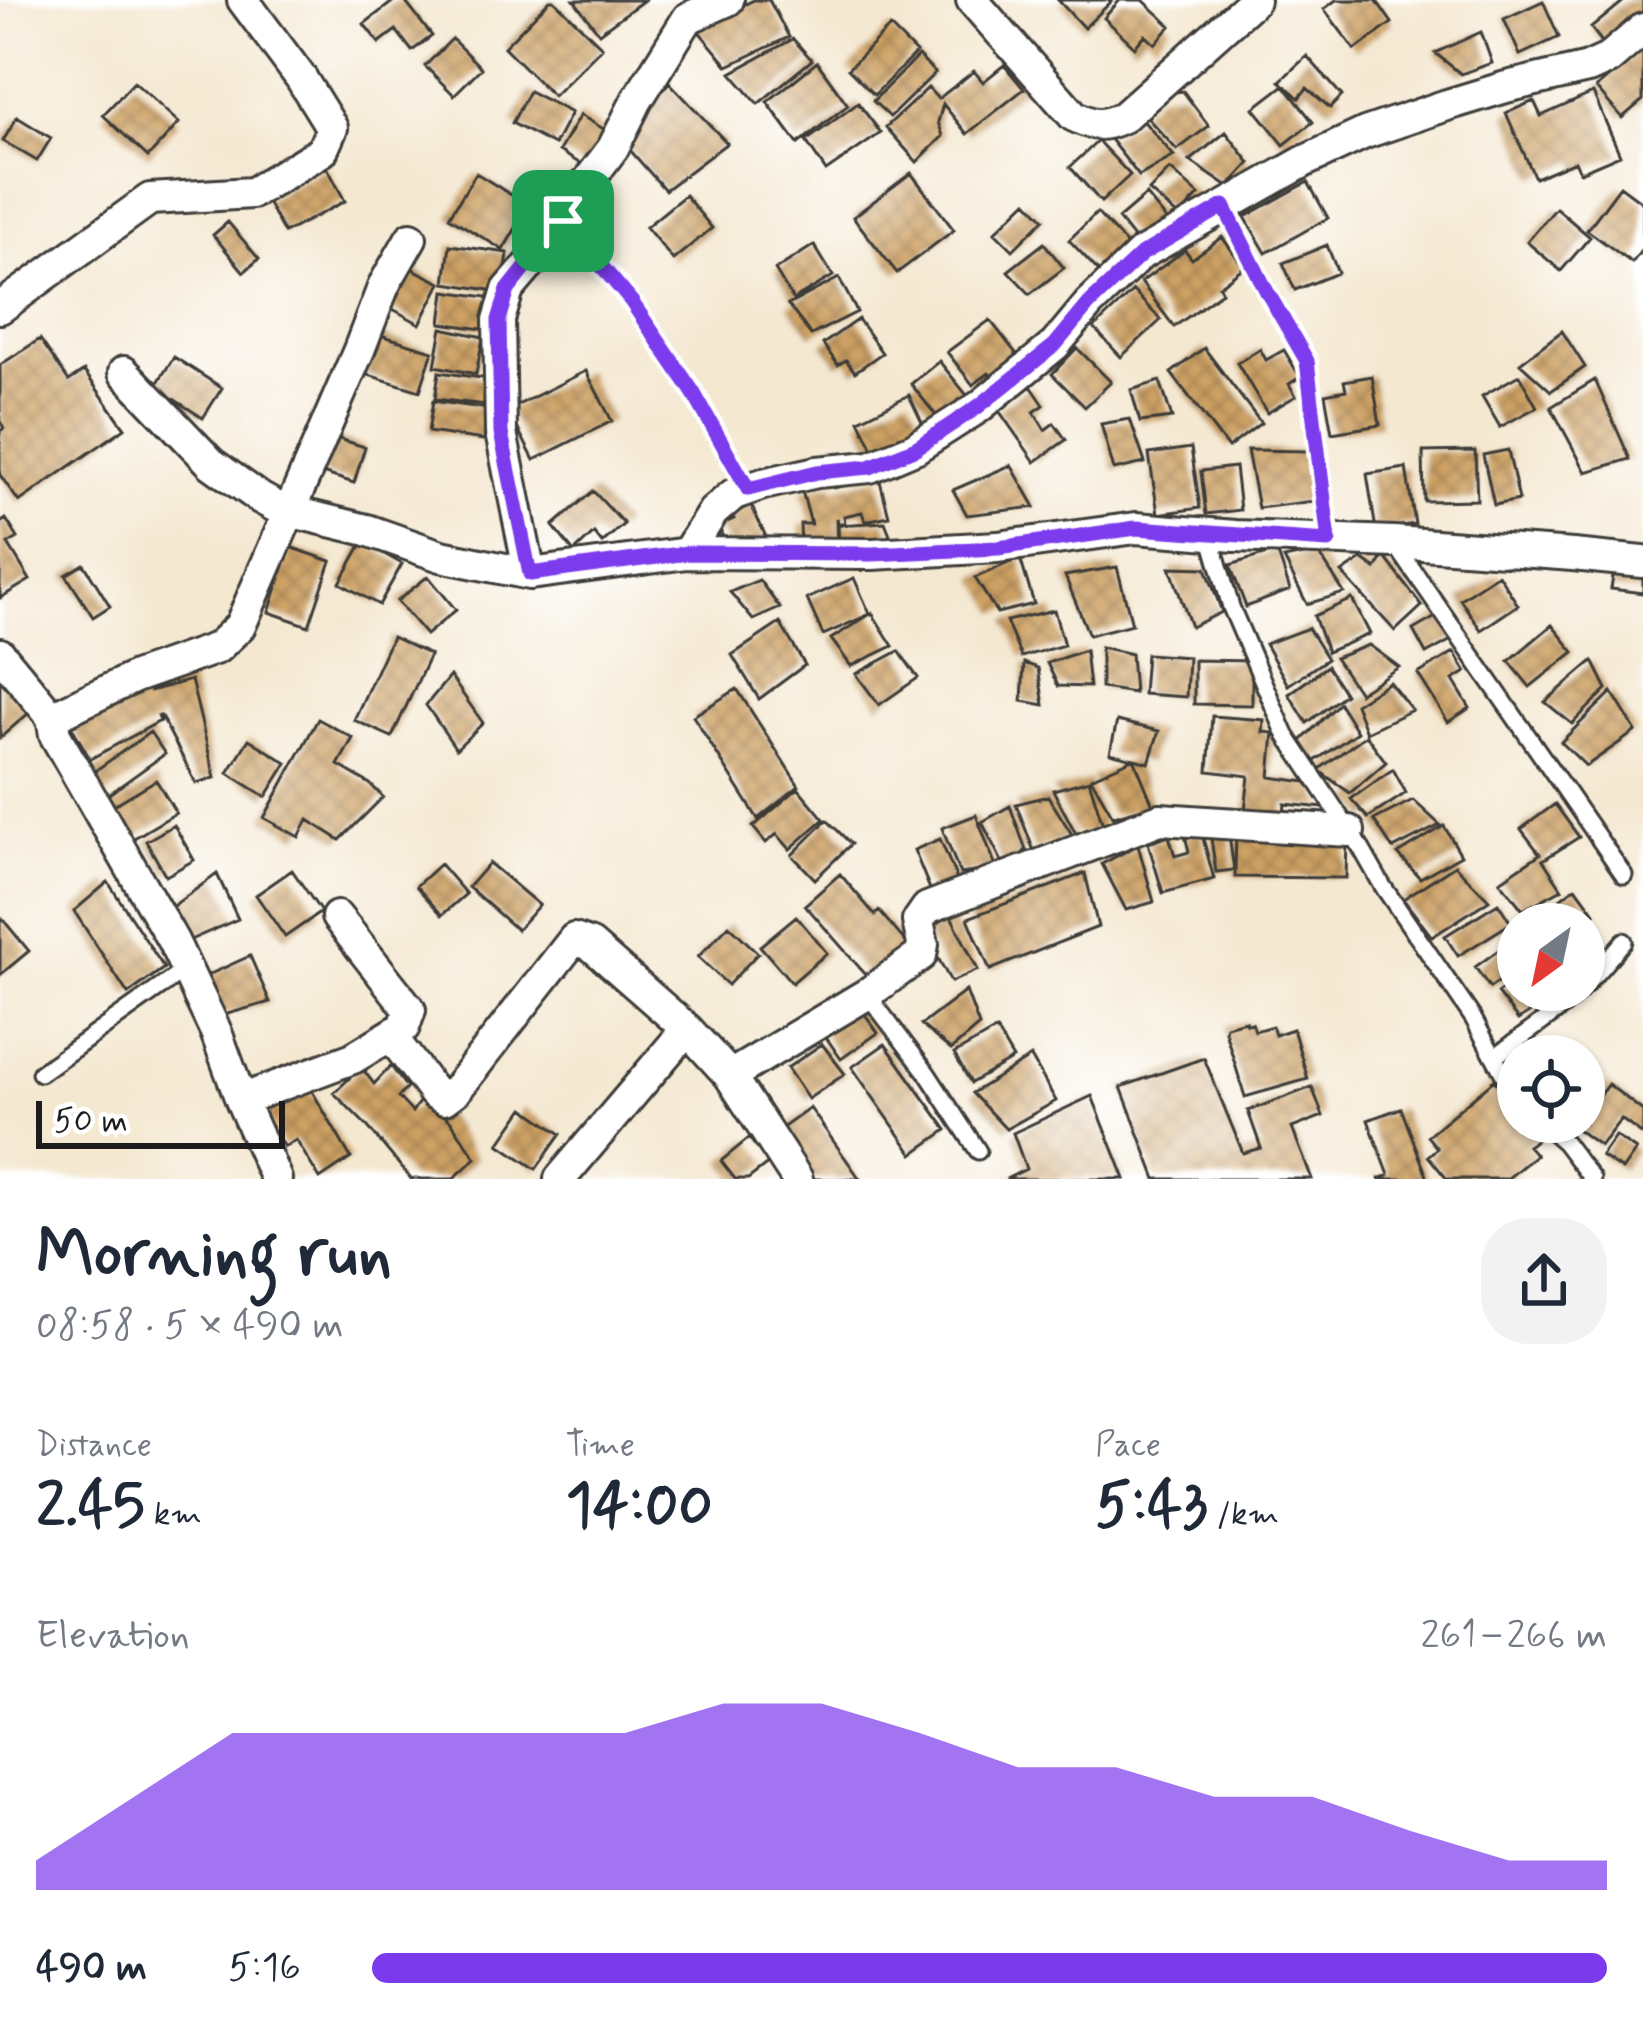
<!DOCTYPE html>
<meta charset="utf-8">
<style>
:root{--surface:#fff;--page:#f2f2f3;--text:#1f2937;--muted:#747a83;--accent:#7c3aed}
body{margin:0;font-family:Mynerve,sans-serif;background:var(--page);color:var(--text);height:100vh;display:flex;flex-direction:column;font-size:45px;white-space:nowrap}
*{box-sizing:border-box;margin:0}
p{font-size:39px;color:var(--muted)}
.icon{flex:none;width:66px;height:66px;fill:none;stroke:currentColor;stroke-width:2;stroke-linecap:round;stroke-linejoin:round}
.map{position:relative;height:1179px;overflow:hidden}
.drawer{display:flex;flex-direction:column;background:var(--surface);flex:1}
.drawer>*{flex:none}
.needle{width:78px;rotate:213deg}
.buttons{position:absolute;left:1497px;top:903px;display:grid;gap:24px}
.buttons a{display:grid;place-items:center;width:108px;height:108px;border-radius:50%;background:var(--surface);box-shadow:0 3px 9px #0004;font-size:60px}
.scale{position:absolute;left:36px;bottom:30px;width:249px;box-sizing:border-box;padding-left:12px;border:6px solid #1c1c1c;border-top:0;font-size:33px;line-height:42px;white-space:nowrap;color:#1c1c1c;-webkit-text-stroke:9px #fff;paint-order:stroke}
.pin{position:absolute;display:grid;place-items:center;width:102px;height:102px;color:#fff;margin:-51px;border-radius:24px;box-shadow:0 6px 18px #0006}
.round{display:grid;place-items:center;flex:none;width:126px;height:126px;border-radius:48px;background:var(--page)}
.summary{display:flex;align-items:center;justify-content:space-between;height:204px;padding:0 36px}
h1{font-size:66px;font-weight:700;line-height:90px}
.stats{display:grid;grid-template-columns:repeat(3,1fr);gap:18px;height:204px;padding:12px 36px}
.stats div{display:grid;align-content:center}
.stats b{font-size:60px;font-weight:700}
.stats small{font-size:33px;font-weight:400}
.stats p{font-size:33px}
.chart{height:336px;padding:24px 36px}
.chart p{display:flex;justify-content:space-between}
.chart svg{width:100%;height:216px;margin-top:12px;fill:var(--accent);opacity:.7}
ul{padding:0 36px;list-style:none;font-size:39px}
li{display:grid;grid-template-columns:192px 144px 1fr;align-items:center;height:90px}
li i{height:30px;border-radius:15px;background:var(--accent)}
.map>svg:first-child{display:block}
.building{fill:url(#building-cross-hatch)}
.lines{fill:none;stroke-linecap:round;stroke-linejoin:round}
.service-casing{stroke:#3c3b37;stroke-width:21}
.minor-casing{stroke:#3c3b37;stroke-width:36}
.service{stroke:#fff;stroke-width:15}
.minor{stroke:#fff;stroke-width:30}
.route-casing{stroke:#fff;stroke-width:24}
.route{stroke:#7c3aed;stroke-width:15}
</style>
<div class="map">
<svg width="1643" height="1179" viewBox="0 0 1643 1179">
<defs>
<pattern id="building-cross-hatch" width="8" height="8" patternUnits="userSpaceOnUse" patternTransform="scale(3)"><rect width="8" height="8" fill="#cda164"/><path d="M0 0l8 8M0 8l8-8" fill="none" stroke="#a68252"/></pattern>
</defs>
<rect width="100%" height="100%" fill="#fff"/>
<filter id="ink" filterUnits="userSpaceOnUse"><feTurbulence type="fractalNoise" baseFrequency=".00833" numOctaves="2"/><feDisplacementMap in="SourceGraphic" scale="24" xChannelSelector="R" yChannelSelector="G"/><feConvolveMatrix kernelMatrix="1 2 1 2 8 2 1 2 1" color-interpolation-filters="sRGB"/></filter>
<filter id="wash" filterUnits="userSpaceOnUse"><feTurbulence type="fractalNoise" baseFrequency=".004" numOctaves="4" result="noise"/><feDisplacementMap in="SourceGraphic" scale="48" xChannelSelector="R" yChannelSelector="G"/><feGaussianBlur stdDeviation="2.7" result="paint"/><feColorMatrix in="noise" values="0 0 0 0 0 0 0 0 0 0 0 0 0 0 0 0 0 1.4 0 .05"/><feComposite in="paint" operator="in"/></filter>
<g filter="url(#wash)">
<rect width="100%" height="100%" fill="#f4e8d1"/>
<g id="blocks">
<path class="building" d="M 395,0 L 404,0 L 432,36 L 412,51 L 396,30 L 379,43 L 364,24 Z
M 550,0 L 554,0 L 602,47 L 553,96 L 504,47 Z
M 574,0 L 644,0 L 599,33 Z
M 754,0 L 769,0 L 789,37 L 728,66 L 696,28 Z
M 1058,0 L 1113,0 L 1084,28 Z
M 1120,0 L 1143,0 L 1171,26 L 1155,44 L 1145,35 L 1135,47 L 1104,18 Z
M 1336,0 L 1376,0 L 1392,23 L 1355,50 L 1324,9 Z
M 1625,0 L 1643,0 L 1643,15 L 1605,46 L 1591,28 Z
M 1543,1 L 1559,37 L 1520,55 L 1504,19 Z
M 890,27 L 916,53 L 874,95 L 848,69 Z
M 1481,32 L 1492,63 L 1461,74 L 1435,53 Z
M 452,39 L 481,68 L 454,95 L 425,66 Z
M 793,39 L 812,60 L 758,104 L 731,73 Z
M 1643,48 L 1643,100 L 1622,118 L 1596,88 Z
M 918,56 L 935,73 L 890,117 L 873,101 Z
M 1307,56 L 1342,96 L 1330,108 L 1307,88 L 1299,98 L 1280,81 Z
M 817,62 L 848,105 L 798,144 L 767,102 Z
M 1004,65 L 1024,89 L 967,134 L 943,104 L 938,122 L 943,136 L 917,162 L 886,127 L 928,88 L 938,99 L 974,71 L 983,82 Z
M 134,82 L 179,123 L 148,157 L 103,115 Z
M 669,82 L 727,143 L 665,190 L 622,141 Z
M 1284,85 L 1313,122 L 1284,145 L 1254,108 Z
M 529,91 L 571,113 L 554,145 L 512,123 Z
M 1183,91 L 1209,126 L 1177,150 L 1141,111 L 1160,94 Z
M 1593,93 L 1620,155 L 1580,172 L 1575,161 L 1535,178 L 1506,113 L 1534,101 L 1541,116 Z
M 858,103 L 881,133 L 826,171 L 806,141 Z
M 580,115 L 607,131 L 586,167 L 559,151 Z
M 17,117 L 51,138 L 37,161 L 3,141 Z
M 1140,117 L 1174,156 L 1139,176 L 1109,138 Z
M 1226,132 L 1250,163 L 1228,187 L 1190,161 Z
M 1098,141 L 1130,175 L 1101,202 L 1070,167 Z
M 327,167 L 345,201 L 284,233 L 266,200 Z
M 1170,169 L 1199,195 L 1179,217 L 1149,191 Z
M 476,173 L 529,206 L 503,250 L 449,217 Z
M 911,173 L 954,230 L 897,273 L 853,217 Z
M 1308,182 L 1328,218 L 1266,253 L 1245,217 Z
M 1620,186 L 1643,203 L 1643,248 L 1632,263 L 1587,230 Z
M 685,195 L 712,228 L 673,260 L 646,227 Z
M 1146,195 L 1169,223 L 1140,247 L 1118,219 Z
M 1027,201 L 1044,219 L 1013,250 L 995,232 Z
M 1556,208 L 1590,237 L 1561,271 L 1527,242 Z
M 1097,213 L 1132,250 L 1104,277 L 1069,240 Z
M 228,222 L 259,259 L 244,272 L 213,235 Z
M 1222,237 L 1244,267 L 1219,286 L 1222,292 L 1174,327 L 1141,282 L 1185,250 L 1192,259 Z
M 1044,243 L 1064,268 L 1030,294 L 1008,271 Z
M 450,245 L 508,253 L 503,292 L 445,283 Z
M 814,245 L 833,276 L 793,300 L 775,270 Z
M 1327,245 L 1338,273 L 1295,290 L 1283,263 Z
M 409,267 L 441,283 L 420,324 L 389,307 Z
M 839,278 L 857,312 L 811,335 L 788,305 Z
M 445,291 L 494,298 L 489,330 L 441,323 Z
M 1133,291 L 1161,320 L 1121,357 L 1094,328 Z
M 858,319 L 882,353 L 855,372 L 846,360 L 838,365 L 823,344 Z
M 990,320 L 1022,361 L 996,381 L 989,373 L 973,385 L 947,352 Z
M 442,328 L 483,337 L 476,374 L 435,366 Z
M 1562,331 L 1585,367 L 1551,391 L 1520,363 Z
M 377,334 L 433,351 L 420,391 L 365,374 Z
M 40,339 L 69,381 L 84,371 L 125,428 L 19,502 L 0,475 L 0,431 L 4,428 L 0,421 L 0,365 Z
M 1077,348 L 1111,382 L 1085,407 L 1052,374 Z
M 1204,348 L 1261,423 L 1228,448 L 1171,373 Z
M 1260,349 L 1266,360 L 1284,350 L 1300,377 L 1289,384 L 1296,396 L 1267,413 L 1237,363 Z
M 174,357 L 222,388 L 203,418 L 155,387 Z
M 939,361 L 970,399 L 942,423 L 911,384 Z
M 586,371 L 612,421 L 534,460 L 508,410 Z
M 439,372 L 489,379 L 486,405 L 435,399 Z
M 1519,375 L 1537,407 L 1500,427 L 1482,396 Z
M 1372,376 L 1380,425 L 1332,433 L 1325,394 L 1346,390 L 1344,381 Z
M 1595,380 L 1630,459 L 1586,472 L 1551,407 Z
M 1160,381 L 1172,418 L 1140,422 L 1131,390 Z
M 1031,386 L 1044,405 L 1034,412 L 1045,430 L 1054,423 L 1066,440 L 1035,462 L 998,409 Z
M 909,395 L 927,433 L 877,457 L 859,420 Z
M 433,401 L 489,409 L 484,440 L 428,432 Z
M 1130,419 L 1145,463 L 1114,470 L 1101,424 Z
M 333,437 L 365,447 L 354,483 L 322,473 Z
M 1191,448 L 1200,508 L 1158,514 L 1149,454 Z
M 1247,450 L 1309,451 L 1315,501 L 1258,508 Z
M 1508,450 L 1519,500 L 1494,505 L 1483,455 Z
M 1475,451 L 1477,500 L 1424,501 L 1423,452 Z
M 1011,465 L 1035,507 L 967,515 L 953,490 Z
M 1235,467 L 1240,510 L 1206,514 L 1201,471 Z
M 1406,468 L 1415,524 L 1376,530 L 1367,474 Z
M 879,477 L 889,516 L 865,521 L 862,512 L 844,516 L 845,523 L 838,523 L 836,518 L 837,546 L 801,547 L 800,524 L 811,524 L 802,491 L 833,483 L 834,488 Z
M 593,491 L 624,524 L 602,543 L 594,533 L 574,552 L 553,526 Z
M 751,505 L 768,541 L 729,550 L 718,526 L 734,519 L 732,514 Z
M 6,519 L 18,538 L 8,544 L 30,580 L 0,598 L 0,523 Z
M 885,522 L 893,542 L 839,544 L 838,525 Z
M 363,542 L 402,564 L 379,605 L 340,583 Z
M 290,547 L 331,561 L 309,626 L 269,612 Z
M 1277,551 L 1290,590 L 1246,607 L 1230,565 Z
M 1318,552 L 1344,593 L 1307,604 L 1284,559 Z
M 1384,556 L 1422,606 L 1395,631 L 1342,573 L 1362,559 L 1376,569 Z
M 1020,558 L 1034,604 L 997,613 L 975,578 Z
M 84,564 L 110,606 L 93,617 L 66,575 Z
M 1615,565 L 1643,569 L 1643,593 L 1611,589 Z
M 1117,567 L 1132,624 L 1089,635 L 1065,576 Z
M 1170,567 L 1206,568 L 1222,612 L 1191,627 Z
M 1498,574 L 1518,605 L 1481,630 L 1460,599 Z
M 428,576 L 456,610 L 426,635 L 397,601 Z
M 854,578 L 870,614 L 823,635 L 807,599 Z
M 759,580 L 780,608 L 753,620 L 730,592 Z
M 1352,599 L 1370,634 L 1327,652 L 1314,616 Z
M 1054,610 L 1064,645 L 1021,657 L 1006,621 Z
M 872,613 L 893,646 L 851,666 L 831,639 Z
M 1441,614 L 1455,638 L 1426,654 L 1413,630 Z
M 780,623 L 805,665 L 759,699 L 732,655 Z
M 1552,625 L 1574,652 L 1530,687 L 1509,661 Z
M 1308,628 L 1327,659 L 1288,685 L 1265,644 Z
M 392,637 L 430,655 L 392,737 L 354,720 Z
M 1369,645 L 1399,667 L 1359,693 L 1335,658 Z
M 1101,647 L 1131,654 L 1134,693 L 1101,688 Z
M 1085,650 L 1089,687 L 1058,686 L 1047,663 Z
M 899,651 L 918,678 L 879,705 L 856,674 Z
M 1454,652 L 1466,672 L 1453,680 L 1470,708 L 1448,722 L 1418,674 Z
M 1146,654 L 1188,657 L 1186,697 L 1143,694 Z
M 1194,660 L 1252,661 L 1252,705 L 1194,704 Z
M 1593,661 L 1607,689 L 1572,724 L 1545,702 Z
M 1024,663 L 1038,668 L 1044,705 L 1022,701 Z
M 1327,666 L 1345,694 L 1307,723 L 1289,694 Z
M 0,671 L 37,706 L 0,738 Z
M 450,676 L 483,723 L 456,749 L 426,705 Z
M 191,680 L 215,778 L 196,783 L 161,716 L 158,716 L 160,721 L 90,759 L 69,722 L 147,681 L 150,691 Z
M 1389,682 L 1412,710 L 1366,732 L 1355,704 Z
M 737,689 L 799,786 L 758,819 L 693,716 Z
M 1612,692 L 1636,731 L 1586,766 L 1561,742 Z
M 1339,703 L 1357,732 L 1312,763 L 1298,744 Z
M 1212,716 L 1264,720 L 1263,732 L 1274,733 L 1270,777 L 1314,783 L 1324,808 L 1285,804 L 1283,823 L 1244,819 L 1249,776 L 1208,771 Z
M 318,719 L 353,738 L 338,765 L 370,784 L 383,797 L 340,840 L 308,820 L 299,837 L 264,818 Z
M 1117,721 L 1159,731 L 1149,763 L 1134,759 L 1153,805 L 1113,816 L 1091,778 L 1133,759 L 1110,753 Z
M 150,732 L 165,754 L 105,797 L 89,775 Z
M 1366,735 L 1386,762 L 1350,793 L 1318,770 Z
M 249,739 L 287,763 L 266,797 L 228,773 Z
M 1393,769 L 1406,793 L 1368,818 L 1351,799 Z
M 156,780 L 176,813 L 124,844 L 104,811 Z
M 1089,780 L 1105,831 L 1076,834 L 1053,790 Z
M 798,788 L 824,819 L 790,849 L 777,834 L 766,843 L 753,827 Z
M 1048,796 L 1073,836 L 1034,851 L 1016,804 Z
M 1413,800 L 1440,825 L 1393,849 L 1374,820 Z
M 1555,804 L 1579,837 L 1543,860 L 1562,889 L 1523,910 L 1500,881 L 1540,854 L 1521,829 Z
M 1010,806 L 1026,850 L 1007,872 L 982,822 Z
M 976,815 L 997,869 L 960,874 L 942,828 Z
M 827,820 L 851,844 L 815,879 L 792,855 Z
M 174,825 L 194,860 L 166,876 L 146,841 Z
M 1444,826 L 1461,855 L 1420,878 L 1398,854 Z
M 1236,828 L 1347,839 L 1346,878 L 1235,877 Z
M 1228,829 L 1234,870 L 1216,872 L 1210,832 Z
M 1201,831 L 1214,879 L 1163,893 L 1148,843 L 1169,836 L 1175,856 L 1189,852 L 1185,835 Z
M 940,839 L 961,889 L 934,899 L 914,850 Z
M 1138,845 L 1154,902 L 1126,910 L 1102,864 Z
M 489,863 L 539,905 L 517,930 L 468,887 Z
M 440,864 L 466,894 L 442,915 L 416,886 Z
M 1455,865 L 1489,900 L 1432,937 L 1403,899 Z
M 292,870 L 321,912 L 285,937 L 256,895 Z
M 1085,873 L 1098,927 L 990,970 L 968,918 Z
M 217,874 L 238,919 L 188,941 L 166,911 Z
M 840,874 L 875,915 L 879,911 L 911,948 L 872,982 L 805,905 Z
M 108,882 L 164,968 L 128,994 L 74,911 Z
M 1576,887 L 1595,913 L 1581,924 L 1526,924 Z
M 1498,903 L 1511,923 L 1458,956 L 1445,936 Z
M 0,916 L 29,951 L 0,975 Z
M 796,916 L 827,953 L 792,983 L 760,946 Z
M 951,916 L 978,970 L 951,982 L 923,930 Z
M 729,925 L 758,953 L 728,985 L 698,957 Z
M 1592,927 L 1607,949 L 1584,965 L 1584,932 Z
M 1518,936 L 1518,968 L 1490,988 L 1475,967 Z
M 250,956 L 270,1002 L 224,1015 L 206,976 Z
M 1518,978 L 1518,990 L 1564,990 L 1518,1020 L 1497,993 Z
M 966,991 L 979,1026 L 951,1050 L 921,1025 Z
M 856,1001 L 878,1033 L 841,1059 L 819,1027 Z
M 1245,1021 L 1246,1024 L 1252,1023 L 1255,1031 L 1272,1026 L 1275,1035 L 1293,1029 L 1308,1079 L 1245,1097 L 1225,1031 L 1226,1026 Z
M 996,1030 L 1013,1059 L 971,1083 L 954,1054 Z
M 822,1044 L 845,1074 L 808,1099 L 787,1068 Z
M 885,1044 L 947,1130 L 913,1154 L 852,1067 Z
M 1031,1057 L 1056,1101 L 1006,1129 L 972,1093 Z
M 1204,1058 L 1243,1153 L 1261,1148 L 1248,1111 L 1312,1087 L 1323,1116 L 1292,1128 L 1312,1179 L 1156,1179 L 1121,1087 Z
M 391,1066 L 407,1088 L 398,1097 L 412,1112 L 422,1098 L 450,1120 L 476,1158 L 453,1179 L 411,1179 L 368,1127 L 334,1093 L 361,1067 L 374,1084 Z
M 305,1079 L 351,1158 L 320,1179 L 296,1140 L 284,1147 L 259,1107 Z
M 1494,1080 L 1518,1109 L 1518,1122 L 1529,1122 L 1541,1136 L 1528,1146 L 1536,1155 L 1507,1179 L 1447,1179 L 1428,1156 L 1437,1148 L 1427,1136 Z
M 1608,1084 L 1643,1111 L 1643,1135 L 1621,1119 L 1600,1146 L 1574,1127 L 1578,1122 L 1584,1122 L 1584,1115 Z
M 1092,1096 L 1125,1179 L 1006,1179 L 1026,1169 L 1013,1133 Z
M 524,1108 L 561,1134 L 536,1169 L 499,1144 Z
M 810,1108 L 860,1179 L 811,1179 L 778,1131 Z
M 1401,1108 L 1428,1179 L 1378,1179 L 1389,1175 L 1368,1120 Z
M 1615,1136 L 1636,1150 L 1622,1170 L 1601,1156 Z
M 749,1138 L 769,1163 L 748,1179 L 735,1179 L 721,1161 Z"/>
</g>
</g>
<g filter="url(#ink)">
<use href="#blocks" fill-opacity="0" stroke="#3c3b37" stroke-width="3"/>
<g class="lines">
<g class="service-casing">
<path id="service" d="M 1224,206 L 1266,290 L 1307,361 L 1329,541
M 564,221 L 631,301 L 693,392 L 748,489
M 1210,535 L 1231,607 L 1286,735 L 1361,848 L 1382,885 L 1473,1018 L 1518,1101
M 1395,544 L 1624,875
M 1584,987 L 1624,941
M 867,994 L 927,1073 L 978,1151
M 1496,1056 L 1563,1007 L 1581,990
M 40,1073 L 186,969
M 1541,1122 L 1564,1142 L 1592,1179"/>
</g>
<g class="minor-casing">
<path id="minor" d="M 972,0 L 1074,116 C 1094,126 1103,127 1123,117 L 1254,0
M 0,308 L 150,199 L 252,193 L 322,151 L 332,128 L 301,78 L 243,0
M 124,372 L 211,463 L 260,498 L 280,509 L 367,530 L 441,556 L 530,574 L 687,553 L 872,554 L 998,547 L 1136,528 L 1235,536 L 1394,542 L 1573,555 L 1643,562
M 687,553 L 713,512 L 734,494 L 763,484 L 817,472 L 870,467 L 915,448 L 979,407 L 1055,345 L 1089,304 L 1141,254 L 1305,161 L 1365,133 L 1447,105 L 1506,87 L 1588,68 L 1608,59 L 1643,29
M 530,574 L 501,433 L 499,320 L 508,290 L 550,241 L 583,188 L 613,148 L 637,100 L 688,18 L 728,0
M 0,654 L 52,717 L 55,735 L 173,941 L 216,1032 L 241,1100 L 276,1179
M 52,717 L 135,677 L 217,648 L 240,626 L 359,350 L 384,285 L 411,238
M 391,1036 L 434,1093 L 444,1099 L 456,1090 L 574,939 L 591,945 L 687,1029
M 730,1076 L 867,994 L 921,955 L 923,944 L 918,921 L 927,908 L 1160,819 L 1349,831
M 241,1100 L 353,1058 L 404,1027 L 410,1010 L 337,917
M 560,1179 L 687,1029 L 730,1076 L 797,1179"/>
</g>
<use href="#service" class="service"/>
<use href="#minor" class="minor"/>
</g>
</g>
<g class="lines" filter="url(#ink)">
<g class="route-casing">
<path id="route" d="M 1224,206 L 1266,290 L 1307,361 L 1329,541 L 1136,528 L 998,548 L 872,554 L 687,553 L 530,574 L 501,433 L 499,320 L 508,290 L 563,221 L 631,301 L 693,392 L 748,489 L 817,472 L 870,467 L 916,448 L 979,406 L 1055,345 L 1089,304 L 1142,254 Z"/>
</g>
<use href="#route" class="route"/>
</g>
</svg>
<div class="buttons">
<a><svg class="needle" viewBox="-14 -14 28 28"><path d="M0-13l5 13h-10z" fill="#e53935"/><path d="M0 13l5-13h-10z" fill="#747a83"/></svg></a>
<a><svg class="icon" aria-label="locate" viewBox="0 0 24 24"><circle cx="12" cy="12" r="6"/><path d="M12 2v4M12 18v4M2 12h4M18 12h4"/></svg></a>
</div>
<div class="scale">50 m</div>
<div class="pin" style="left:563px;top:221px;background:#1e9e55"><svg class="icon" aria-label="arrive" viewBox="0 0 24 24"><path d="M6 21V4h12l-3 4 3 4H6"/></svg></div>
</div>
<section class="drawer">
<div class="summary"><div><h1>Morning run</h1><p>08:58 · 5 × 490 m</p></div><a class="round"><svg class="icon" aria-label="share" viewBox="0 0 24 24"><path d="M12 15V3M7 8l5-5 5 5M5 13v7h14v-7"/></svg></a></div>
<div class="stats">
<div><p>Distance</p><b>2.45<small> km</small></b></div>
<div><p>Time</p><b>14:00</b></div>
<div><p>Pace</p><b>5:43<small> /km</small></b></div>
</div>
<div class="chart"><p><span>Elevation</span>261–266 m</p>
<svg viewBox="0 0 160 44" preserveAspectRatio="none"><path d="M0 44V38L10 25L20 12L30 12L40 12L50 12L60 12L70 6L80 6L90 12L100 19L110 19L120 25L130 25L140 32L150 38L160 38V44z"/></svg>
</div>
<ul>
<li><b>490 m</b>5:16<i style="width:100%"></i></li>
</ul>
</section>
